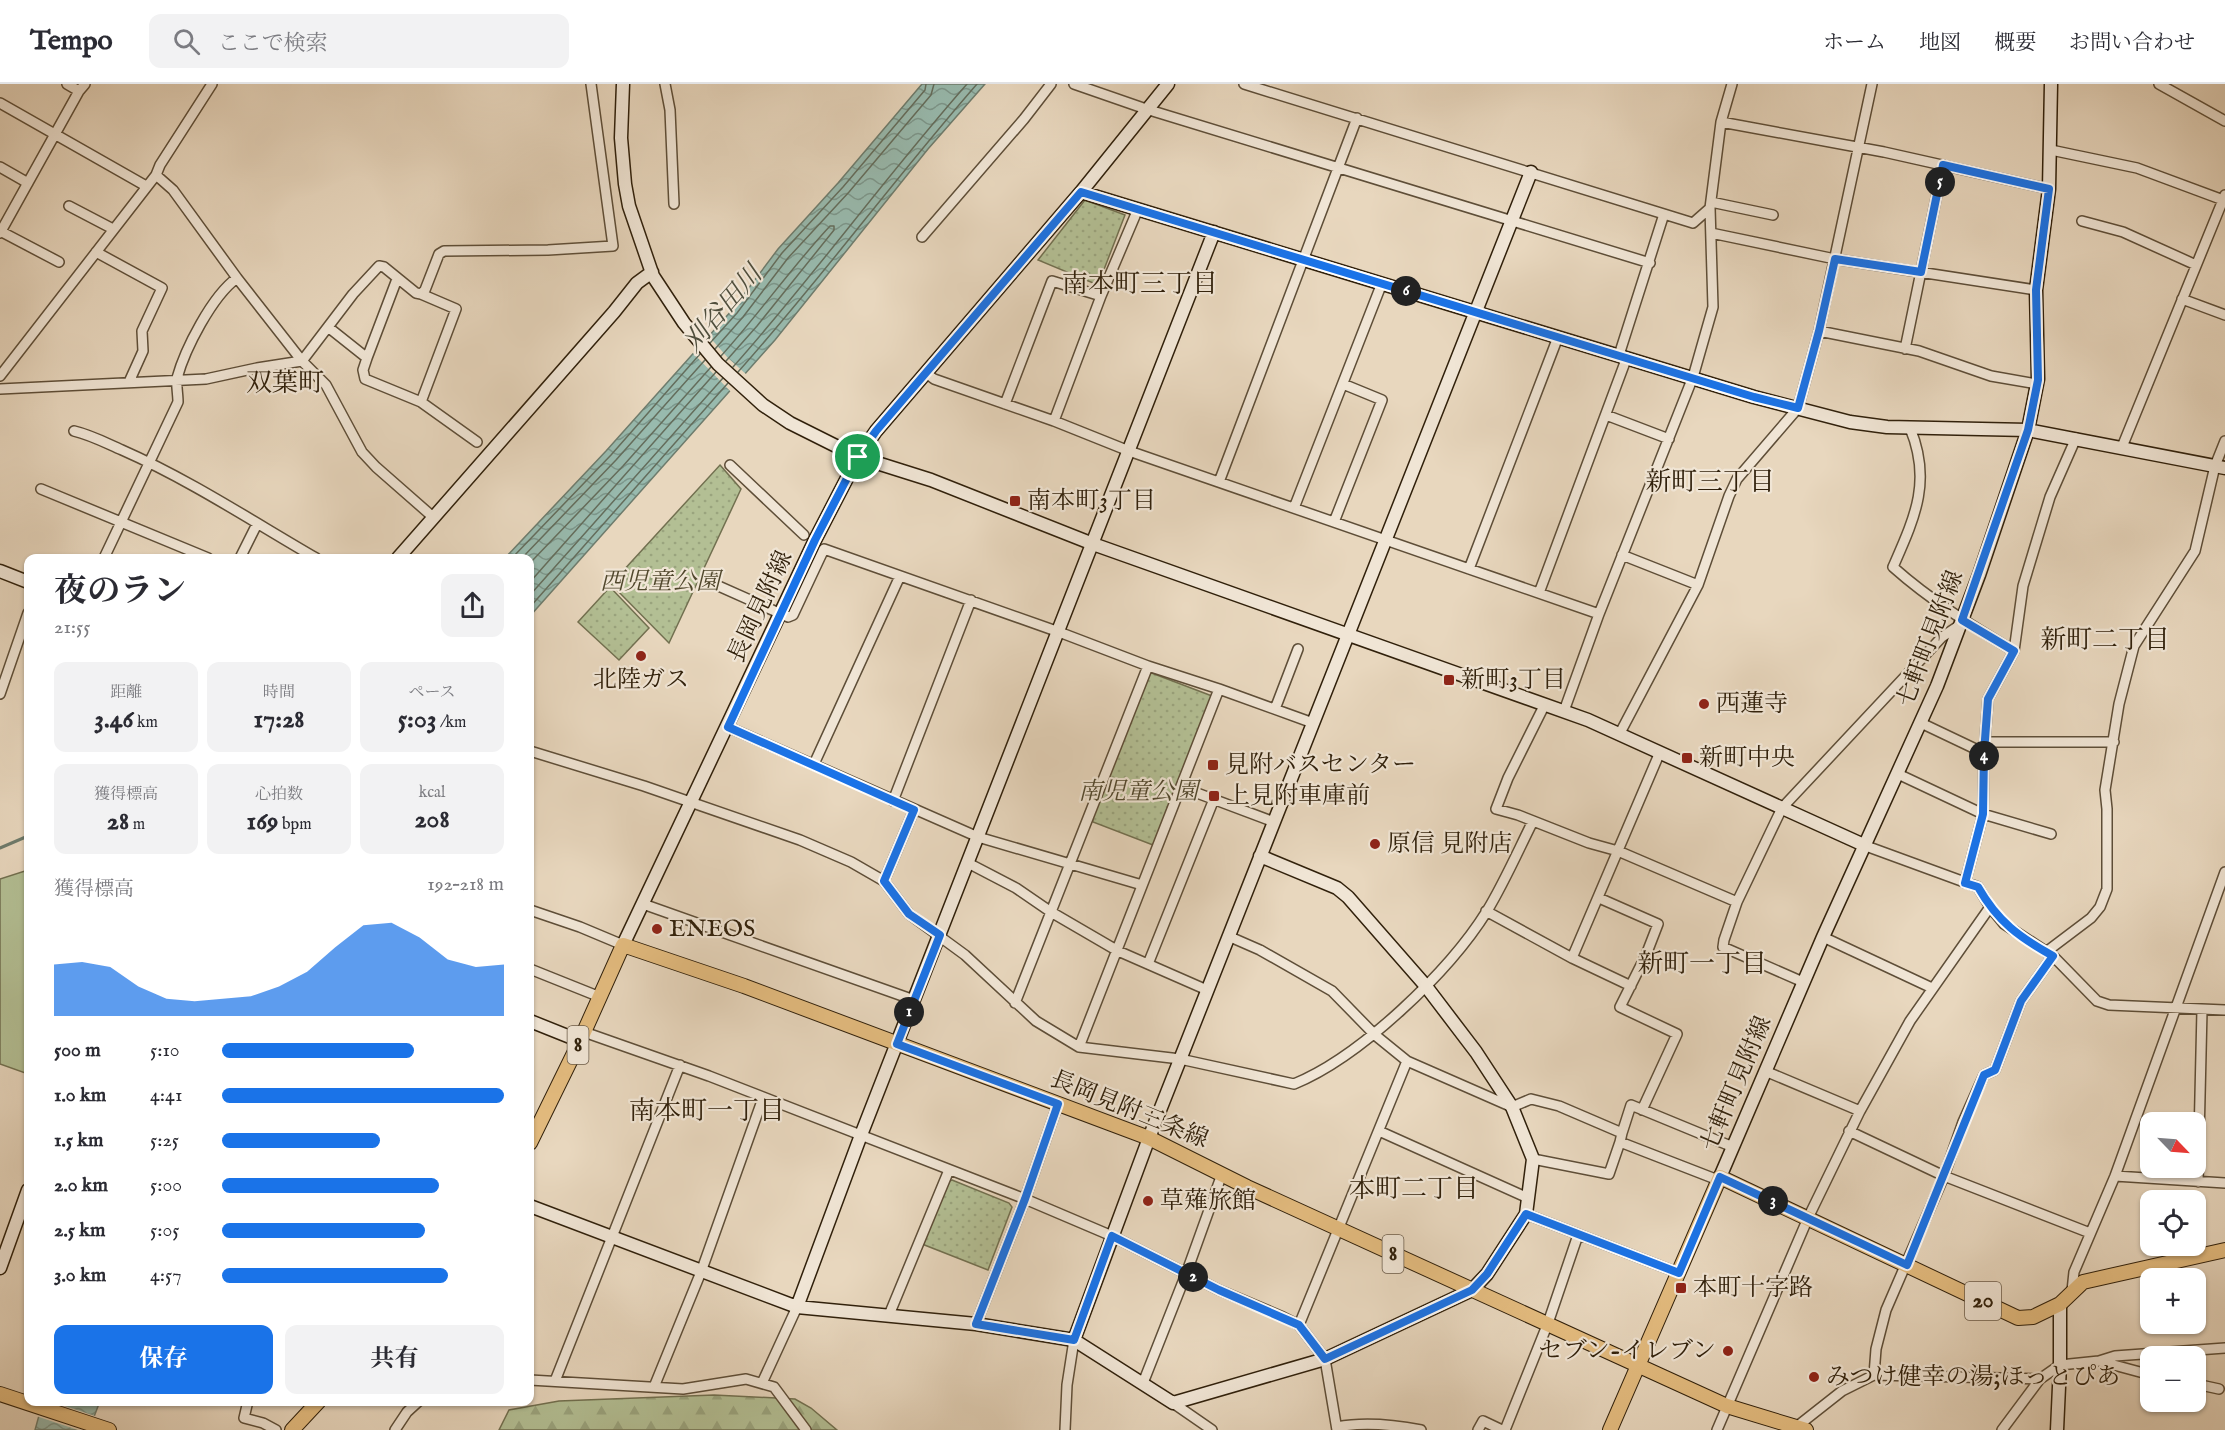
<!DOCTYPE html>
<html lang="ja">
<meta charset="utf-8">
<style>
:root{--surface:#fff;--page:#f2f2f3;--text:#2b2b33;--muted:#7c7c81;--line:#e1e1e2;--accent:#1a73e8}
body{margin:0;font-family:"IM FELL English","Noto Serif JP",serif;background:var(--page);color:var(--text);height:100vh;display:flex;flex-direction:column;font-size:22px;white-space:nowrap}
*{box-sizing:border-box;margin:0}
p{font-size:20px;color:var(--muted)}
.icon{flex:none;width:33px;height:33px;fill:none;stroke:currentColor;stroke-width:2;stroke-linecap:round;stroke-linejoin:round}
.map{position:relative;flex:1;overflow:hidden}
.panel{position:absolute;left:24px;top:470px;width:510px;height:852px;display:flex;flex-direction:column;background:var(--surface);border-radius:12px;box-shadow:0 2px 4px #0004}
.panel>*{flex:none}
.needle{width:39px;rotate:115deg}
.buttons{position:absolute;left:2140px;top:1028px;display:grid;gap:12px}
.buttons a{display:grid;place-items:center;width:66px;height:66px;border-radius:12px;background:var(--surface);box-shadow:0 2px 4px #0004;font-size:30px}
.pin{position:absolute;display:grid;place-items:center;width:51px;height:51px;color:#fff;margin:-26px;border:3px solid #fff;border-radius:50%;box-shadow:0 2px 6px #0007}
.km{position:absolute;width:30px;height:30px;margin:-15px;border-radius:50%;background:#222;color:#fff;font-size:16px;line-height:30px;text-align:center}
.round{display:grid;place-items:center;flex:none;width:63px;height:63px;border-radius:12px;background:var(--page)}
.summary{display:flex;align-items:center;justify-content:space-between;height:102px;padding:0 30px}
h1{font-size:33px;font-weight:700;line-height:45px}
.metrics{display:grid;grid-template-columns:repeat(3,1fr);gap:9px;height:102px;padding:6px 30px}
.metrics div{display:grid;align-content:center;border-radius:12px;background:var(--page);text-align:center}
.metrics b{font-size:26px;font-weight:700}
.metrics small{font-size:16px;font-weight:400}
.metrics p{font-size:16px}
.chart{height:168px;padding:12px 30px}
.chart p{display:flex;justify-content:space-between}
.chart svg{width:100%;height:108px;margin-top:6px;fill:var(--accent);opacity:.7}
.action{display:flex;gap:12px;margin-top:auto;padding:12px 30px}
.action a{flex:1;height:69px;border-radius:12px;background:var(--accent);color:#fff;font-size:24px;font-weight:700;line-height:69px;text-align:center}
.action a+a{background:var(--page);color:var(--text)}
ul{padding:0 30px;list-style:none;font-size:20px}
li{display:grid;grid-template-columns:96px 72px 1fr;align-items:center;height:45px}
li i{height:15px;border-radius:8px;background:var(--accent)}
header{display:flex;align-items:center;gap:36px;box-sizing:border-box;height:84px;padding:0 30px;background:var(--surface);border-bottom:2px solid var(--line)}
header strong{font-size:28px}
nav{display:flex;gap:33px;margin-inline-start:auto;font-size:21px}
.search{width:420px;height:54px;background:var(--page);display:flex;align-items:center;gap:15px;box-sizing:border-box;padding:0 21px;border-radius:12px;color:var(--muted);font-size:22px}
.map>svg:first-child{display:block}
.grass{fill:url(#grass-dots);stroke:#727050;stroke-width:1.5}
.forest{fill:url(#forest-firs);stroke:#727050;stroke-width:1.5}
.garden{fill:#b3bf94;stroke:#727050;stroke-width:1.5}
.water{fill:url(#water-waves);stroke:#6e7c6d;stroke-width:1.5}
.pier{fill:#e8d7be}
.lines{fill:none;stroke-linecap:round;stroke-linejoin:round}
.shore{stroke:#646d5c;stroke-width:1.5}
.stream{stroke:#6e7c6d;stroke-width:3}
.street-casing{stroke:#5e4e38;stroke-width:12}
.secondary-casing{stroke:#30200b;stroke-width:15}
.primary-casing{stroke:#30200b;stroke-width:16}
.street{stroke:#f0e5d5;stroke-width:9}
.secondary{stroke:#f0e5d5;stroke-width:12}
.primary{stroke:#e4bc7f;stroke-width:14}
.route-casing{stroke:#fff;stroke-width:12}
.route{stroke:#1a73e8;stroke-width:8}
.poi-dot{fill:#8f2418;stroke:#f0e5d5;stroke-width:2}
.labels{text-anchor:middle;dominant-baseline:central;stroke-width:4.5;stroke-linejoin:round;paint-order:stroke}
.shield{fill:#f0e5d5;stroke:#6a5b48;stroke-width:1.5}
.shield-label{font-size:22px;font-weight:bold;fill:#30200b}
.poi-label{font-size:24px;fill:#30200b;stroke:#f0e5d5;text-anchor:start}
.park-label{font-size:24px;font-style:italic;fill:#51482d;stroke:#f0e5d5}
.street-label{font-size:24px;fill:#30200b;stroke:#f0e5d5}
.neighbourhood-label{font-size:26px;fill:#30200b;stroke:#f0e5d5}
.water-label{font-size:26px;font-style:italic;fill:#4f4e3c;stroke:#f0e5d5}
</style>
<header>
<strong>Tempo</strong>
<div class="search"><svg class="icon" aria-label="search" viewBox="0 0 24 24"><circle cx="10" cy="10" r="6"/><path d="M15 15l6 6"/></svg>ここで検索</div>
<nav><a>ホーム</a><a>地図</a><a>概要</a><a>お問い合わせ</a></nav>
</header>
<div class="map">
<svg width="2225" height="1346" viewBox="0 0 2225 1346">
<defs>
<pattern id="grass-dots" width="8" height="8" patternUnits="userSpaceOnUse" patternTransform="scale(1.5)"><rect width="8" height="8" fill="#b3bf94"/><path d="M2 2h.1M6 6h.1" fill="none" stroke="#9aa47e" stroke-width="1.8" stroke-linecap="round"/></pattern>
<pattern id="forest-firs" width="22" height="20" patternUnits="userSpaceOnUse" patternTransform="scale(1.5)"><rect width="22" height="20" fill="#b3bf94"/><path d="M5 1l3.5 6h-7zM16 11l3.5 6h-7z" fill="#9aa47e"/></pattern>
<pattern id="water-waves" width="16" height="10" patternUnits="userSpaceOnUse" patternTransform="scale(1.5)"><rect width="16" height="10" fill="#98baae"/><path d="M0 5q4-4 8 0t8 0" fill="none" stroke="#7c978c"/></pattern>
</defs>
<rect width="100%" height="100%" fill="#e8d7be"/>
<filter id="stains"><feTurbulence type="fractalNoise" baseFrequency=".00333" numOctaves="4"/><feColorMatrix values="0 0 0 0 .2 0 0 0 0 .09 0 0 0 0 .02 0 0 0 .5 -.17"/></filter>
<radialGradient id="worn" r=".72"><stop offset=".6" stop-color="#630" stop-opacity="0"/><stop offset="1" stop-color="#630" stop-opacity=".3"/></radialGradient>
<path class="grass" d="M 1085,116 L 1125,131 L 1098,201 L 1038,176 Z
M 720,381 L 741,405 L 669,559 L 611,500 Z
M 610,503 L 649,544 L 619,576 L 578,538 Z
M 1149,588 L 1212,612 L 1153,761 L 1093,738 L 1092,731 Z
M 952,1096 L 1009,1119 L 1012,1123 L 988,1186 L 922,1160 L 947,1098 Z"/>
<path class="forest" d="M 714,1311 L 795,1315 L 811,1324 L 837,1346 L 499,1346 L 509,1326 L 559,1317 Z"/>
<path class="garden" d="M 28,786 L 28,990 L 0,980 L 0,795 Z"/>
<path class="water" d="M 922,0 L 985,0 L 928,65 L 775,256 L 530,532 L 530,474 L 505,474 L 606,367 L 733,225 L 778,165 L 838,99 Z
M 43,1317 L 100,1317 L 89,1346 L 35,1346 Z"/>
<path class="pier" d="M 707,250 L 728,274 L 747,291 L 732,309 L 691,267 Z
M 40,1317 L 50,1317 L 98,1333 L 93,1346 L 78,1346 L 36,1332 Z"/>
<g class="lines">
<path class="shore" d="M 710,259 L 737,229 L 782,169 L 843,103 L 925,6 L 926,0
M 715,265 L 743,233 L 788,174 L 849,108 L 931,11 L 934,0
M 721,272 C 759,230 791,184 830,142 L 834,142 L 834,146 L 757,242 L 726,277
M 733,283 C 814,192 886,92 967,0
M 738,288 C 821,195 895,94 977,0
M 512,474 L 611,371 L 700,270
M 522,474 L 616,376 L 705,276
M 530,479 L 623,382 L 711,283
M 530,498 L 716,288
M 530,511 L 723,294
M 530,523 L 728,299"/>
<path class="stream" d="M 0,764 L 28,752"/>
<g class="street-casing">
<path id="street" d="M 67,0 L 79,7
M 665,0 L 670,26 L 674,120
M 1074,0 L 1146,25 L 1650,179
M 1244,0 L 1693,139 L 1710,124
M 2159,0 L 2225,37
M 0,19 L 146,102
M 1721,38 L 1884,68 L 2049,105
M 2051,66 L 2137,84 L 2223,116
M 0,83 L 28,99
M 156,91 L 173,106 L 237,194 L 302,277 L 326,301 L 362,368 L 376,383 L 433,433
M 1711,118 L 1773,131
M 69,122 L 113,145
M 2082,137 L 2123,148 L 2196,181
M 0,147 L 59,178
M 0,149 L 79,7 L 85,0
M 1711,149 L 1835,175 L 2036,206
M 922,153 L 1024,35 L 1051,0
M 96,168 L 162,204 L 142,247 L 143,267 L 129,298
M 397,195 L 367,274 L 363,286 L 365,295 L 421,318 L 477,358
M 2182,215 L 2225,231
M 328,243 L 367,274
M 1819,247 L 1919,267 L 1991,292 L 2037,300
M 1905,265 L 1943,81
M 1619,271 L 1664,130
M 926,289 L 934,295 L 1054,337 L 1129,367 L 1599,530
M 0,292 L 156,91 L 160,81 L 212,0
M 0,305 L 206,295 L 257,284 L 302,277 L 353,210 L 379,182 L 384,183 L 416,209 L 421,210 L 425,206 L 439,170 L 444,167 L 548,166 L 613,162 L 591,0
M 421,318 L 456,225 L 421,210
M 1005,320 L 1052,197 L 1101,212
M 1606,331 L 1669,355
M 1054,337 L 1101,212 L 1138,125
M 1910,344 C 1932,397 1915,433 1893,483 C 1930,516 1972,542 2014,567
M 74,347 C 91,351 106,359 122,366 C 190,396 252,437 316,474
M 2122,363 L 2225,111
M 730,381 L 804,451
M 1219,398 L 1357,34
M 41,405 L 208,474
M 1294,424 L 1382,199
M 1334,438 L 1382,316 L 1343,300
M 1622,471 L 1698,501
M 104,474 L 178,318 C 178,310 176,301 177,294 C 185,265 212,212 237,194
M 240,474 L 257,440
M 1469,485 L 1558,253
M 705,496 L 788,533 L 793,531 L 824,465 L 1059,548 L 1148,582 L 1219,605
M 1539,509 L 1627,273
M 0,610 L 28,529
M 1545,620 L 1508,694 L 1496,725 L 1518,731 L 1589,759 L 1618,767 L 1737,818
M 1275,625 L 1298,565
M 1564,627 L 1599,530 L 1693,293 L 1713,223 L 1710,124 L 1721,38 L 1732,0
M 1921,639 L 1984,669
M 728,643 L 978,753 L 1142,801
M 1620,649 L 1698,501 L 1729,412 L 1737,395 L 1798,324 L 1819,247 L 1872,0
M 1985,658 L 2114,658
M 530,667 L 644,702 L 800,756 L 851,778 L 884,797 L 909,830 L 965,871 L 1036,937 L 1079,963 L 1180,975 L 1294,1000 C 1360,973 1449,888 1487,827 C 1504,799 1518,767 1533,737
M 814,680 L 900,492
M 1898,690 L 1983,730 L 2051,750
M 1181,703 L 1274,738
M 893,717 L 971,516
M 1866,762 L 1978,803 L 1990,823 L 2004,840 L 2053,872 L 2097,917 L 2109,921 L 2225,926
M 968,779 L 1016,804 L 1051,828 L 1118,867 L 1207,906
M 884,797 L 914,726
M 1965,799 L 1983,730 L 1984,669 L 1988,615 L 2014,567 L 2023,502 L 2050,413 L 2076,354
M 1599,814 L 1658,840 L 1646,871 L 1620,923 L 1677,950 L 1642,1026
M 643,820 L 914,916
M 530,826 L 580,843 L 623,861
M 1486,827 L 1572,874 L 1631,902
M 1228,852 L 1260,866 L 1332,907 L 1375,951 L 1407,977 L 1512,1023 L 1531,1015 L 1559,1022 L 1622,1049 L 1620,1058 L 1718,1096
M 1823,853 L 1932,904
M 2046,868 L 2091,834 L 2100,823 L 2107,805 L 2107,725 L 2105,706 L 2119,620 L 2134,562 L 2195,467 L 2215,382 L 2225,357
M 1572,874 L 1660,668
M 1148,880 L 1214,715
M 530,885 L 600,913
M 1803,898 L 1723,863 L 1724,856 L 1737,818 L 1782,724 L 1942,553 L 1960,541
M 1015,919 L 1148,582
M 584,948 L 709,992 L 1025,1115 L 1112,1152 L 1219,1206 L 1283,1233 L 1299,1241 L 1325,1275 L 1337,1346
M 1079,963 L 1219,605 L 1313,639
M 1765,987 L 1860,1027
M 1379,1047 L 1528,1114
M 1849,1047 L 1944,1092 L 2090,1149
M 1622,1049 L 1631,1021 L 1733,1063
M 1533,1075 L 1609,1090 L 1620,1058
M 2115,1092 L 2225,1099
M 2198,1098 L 2202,926
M 1526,1130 L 1679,1189
M 2072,1207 L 2074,1188 L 2115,1092 L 2225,788
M 889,1231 L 949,1086
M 976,1240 L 1025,1115 L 1058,1020
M 1299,1241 L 1407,977
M 2099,1277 L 2115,1272 L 2225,1264
M 1874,1291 L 1876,1265 L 1886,1226 L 1944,1092 L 1963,1038 L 1984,991 L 1995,986 L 2021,917 L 2053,872
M 530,1296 L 683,1305 L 746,1295 L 774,1303 L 806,1346
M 555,1297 L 680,981
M 762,1299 L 797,1223
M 1143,1299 L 1186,1190 L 1222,1090
M 2196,1300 L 2219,1305
M 654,1303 L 701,1188 L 763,1014
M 248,1317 L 244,1334 L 263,1339 L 276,1346
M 1173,1319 L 1212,1346
M 1337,1343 C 1363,1338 1395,1341 1421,1346
M 1795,1344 L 1842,1307 L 1874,1291 L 2040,1295 L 2060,1281 L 2099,1277 L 2151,1291
M 395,1346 L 407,1328 L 419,1317
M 1065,1346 L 1067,1301 L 1074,1256
M 1478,1346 L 1483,1337 L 1502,1346
M 1505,1346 L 1548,1239 L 1578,1151
M 1717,1346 L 1808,1134 L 1860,1027 L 1910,937 L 1990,823
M 2002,1346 L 2040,1295"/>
</g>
<g class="secondary-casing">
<path id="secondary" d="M 623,0 L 621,54 L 625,100 L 629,122 L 653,192 L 684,239 L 718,280 L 763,321 L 790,339 L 858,373 L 931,396 L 1093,460 L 1588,636 L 1866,762
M 1081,108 L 1754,313 L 1850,338 L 1887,343 L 2028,346 L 2225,384
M 398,474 L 614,228 L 637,199 L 652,188
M 0,487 L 28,498
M 623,861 L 815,456 L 858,373 L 876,347 L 1081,108 L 1168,0
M 530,937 L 580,957
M 1720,1093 L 1823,853 L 1937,602 L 1979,491 L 2028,346 L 2038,295 L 2036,206 L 2049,105 L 2051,0
M 530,1122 L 797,1223 L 976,1240 L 1074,1256 L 1173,1319 L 1325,1275 L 1472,1206 L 1487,1190 L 1526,1130 L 1533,1075 L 1512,1023 L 1476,968 L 1425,901 L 1348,813 L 1337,804 L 1260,772
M 0,1184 L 28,1106
M 797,1223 L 861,1051 L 1214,148
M 1074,1256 L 1149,1054 L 1531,88
M 2057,1346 L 2060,1281 L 2060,1220"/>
</g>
<g class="primary-casing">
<path id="primary" d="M 530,1059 L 580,957 L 623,861 L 744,902 L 1149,1054 L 1247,1103 L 1727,1322 L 1806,1346
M 0,1310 L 109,1346
M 292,1346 L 319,1317
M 1610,1346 L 1720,1093 L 2018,1234 L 2033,1233 L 2060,1220 L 2083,1198 L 2225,1166"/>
</g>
<use href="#street" class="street"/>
<use href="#secondary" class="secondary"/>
<use href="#primary" class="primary"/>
</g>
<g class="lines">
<g class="route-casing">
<path id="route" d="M 1943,81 L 2049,105 L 2036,206 L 2038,296 L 2028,346 L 1962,536 L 2014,567 L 1988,615 L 1984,669 L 1983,730 L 1965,799 L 1978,803 C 1998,838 2019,853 2053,872 L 2021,917 L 1995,986 L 1984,991 L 1907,1181 L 1720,1093 L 1679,1189 L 1526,1130 L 1487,1190 L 1472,1206 L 1325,1275 L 1299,1241 L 1219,1206 L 1112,1152 L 1074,1256 L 976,1240 L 1025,1115 L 1058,1020 L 897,960 L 940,851 L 909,830 L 884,797 L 914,726 L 728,643 L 815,456 L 858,373 L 876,347 L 1081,108 L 1754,313 L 1798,324 L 1819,247 L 1835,175 L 1921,188 Z"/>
</g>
<use href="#route" class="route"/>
</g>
<g class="poi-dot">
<rect x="1009" y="411" width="12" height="12" rx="3"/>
<circle cx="641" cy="572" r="6"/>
<rect x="1443" y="590" width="12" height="12" rx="3"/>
<circle cx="1704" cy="620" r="6"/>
<rect x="1681" y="668" width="12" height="12" rx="3"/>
<rect x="1207" y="675" width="12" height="12" rx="3"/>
<rect x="1208" y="706" width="12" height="12" rx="3"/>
<circle cx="1375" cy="760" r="6"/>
<circle cx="657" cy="845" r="6"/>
<circle cx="1148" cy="1117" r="6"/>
<rect x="1675" y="1198" width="12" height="12" rx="3"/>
<circle cx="1728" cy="1267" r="6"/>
<circle cx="1814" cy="1293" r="6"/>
</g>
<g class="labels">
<g class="shield">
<rect x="567.5" y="942" width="21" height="38" rx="4.5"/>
<rect x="1382.5" y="1151" width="21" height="38" rx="4.5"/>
<rect x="1965" y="1198" width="36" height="38" rx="4.5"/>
</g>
<g class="shield-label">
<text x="578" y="961">8</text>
<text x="1393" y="1170">8</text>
<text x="1983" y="1217">20</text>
</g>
<g class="poi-label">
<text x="1027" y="417">南本町3丁目</text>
<text x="641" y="596" text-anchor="middle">北陸ガス</text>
<text x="1461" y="596">新町3丁目</text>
<text x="1716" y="620">西蓮寺</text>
<text x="1699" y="674">新町中央</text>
<text x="1225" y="681">見附バスセンター</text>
<text x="1226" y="712">上見附車庫前</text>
<text x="1387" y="760">原信 見附店</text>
<text x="669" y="845">ENEOS</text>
<text x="1160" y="1117">草薙旅館</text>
<text x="1693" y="1204">本町十字路</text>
<text x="1716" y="1267" text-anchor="end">セブン-イレブン</text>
<text x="1826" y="1293">みつけ健幸の湯;ほっとぴあ</text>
</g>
<g class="park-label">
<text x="660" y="498">西児童公園</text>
<text x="1138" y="708">南児童公園</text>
</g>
<g class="street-label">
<text transform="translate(761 523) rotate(-65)">長岡見附線</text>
<text transform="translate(1931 555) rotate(-69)">七軒町見附線</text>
<text transform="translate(1737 1000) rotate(-67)">七軒町見附線</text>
<text transform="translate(1129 1026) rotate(22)">長岡見附三条線</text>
</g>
<g class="neighbourhood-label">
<text x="1140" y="200">南本町三丁目</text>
<text x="285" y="299">双葉町</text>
<text x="1710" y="398">新町三丁目</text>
<text x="2105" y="556">新町二丁目</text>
<text x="1702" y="880">新町一丁目</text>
<text x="707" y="1027">南本町一丁目</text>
<text x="1414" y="1105">本町二丁目</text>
</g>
<g class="water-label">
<text transform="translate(723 225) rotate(-49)">刈谷田川</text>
</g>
</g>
<rect width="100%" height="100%" filter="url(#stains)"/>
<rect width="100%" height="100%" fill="url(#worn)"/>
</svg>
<div class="buttons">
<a><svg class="needle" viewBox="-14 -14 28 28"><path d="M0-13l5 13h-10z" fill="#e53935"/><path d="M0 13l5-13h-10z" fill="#7c7c81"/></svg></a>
<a><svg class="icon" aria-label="locate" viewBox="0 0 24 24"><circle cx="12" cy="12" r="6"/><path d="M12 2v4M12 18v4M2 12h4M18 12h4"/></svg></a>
<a>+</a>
<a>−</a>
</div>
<div class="pin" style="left:858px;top:373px;background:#1e9e55"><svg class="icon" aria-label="arrive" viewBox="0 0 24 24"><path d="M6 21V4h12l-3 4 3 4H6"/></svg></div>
<b class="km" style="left:909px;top:928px">1</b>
<b class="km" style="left:1193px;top:1193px">2</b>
<b class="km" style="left:1773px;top:1117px">3</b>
<b class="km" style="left:1984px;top:672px">4</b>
<b class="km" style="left:1940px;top:98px">5</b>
<b class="km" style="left:1406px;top:207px">6</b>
<section class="panel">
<div class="summary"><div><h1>夜のラン</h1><p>21:55</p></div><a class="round"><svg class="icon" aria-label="share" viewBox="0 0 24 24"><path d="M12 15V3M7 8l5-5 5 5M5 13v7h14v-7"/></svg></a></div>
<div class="metrics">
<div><p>距離</p><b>3.46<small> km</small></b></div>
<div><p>時間</p><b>17:28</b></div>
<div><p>ペース</p><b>5:03<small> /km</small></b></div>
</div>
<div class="metrics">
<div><p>獲得標高</p><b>28<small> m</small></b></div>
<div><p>心拍数</p><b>169<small> bpm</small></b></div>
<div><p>kcal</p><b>208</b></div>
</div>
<div class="chart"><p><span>獲得標高</span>192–218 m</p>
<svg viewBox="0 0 160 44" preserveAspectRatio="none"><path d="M0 44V23L10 22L20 24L30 32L40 37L50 38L60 37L70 36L80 32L90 26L100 16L110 7L120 6L130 12L140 21L150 24L160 23V44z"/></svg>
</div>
<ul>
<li><b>500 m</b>5:10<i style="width:68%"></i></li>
<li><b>1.0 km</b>4:41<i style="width:100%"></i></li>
<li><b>1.5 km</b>5:25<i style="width:56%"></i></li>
<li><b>2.0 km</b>5:00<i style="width:77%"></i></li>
<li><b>2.5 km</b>5:05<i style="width:72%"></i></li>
<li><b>3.0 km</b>4:57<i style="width:80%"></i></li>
</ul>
<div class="action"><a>保存</a><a>共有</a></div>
</section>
</div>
